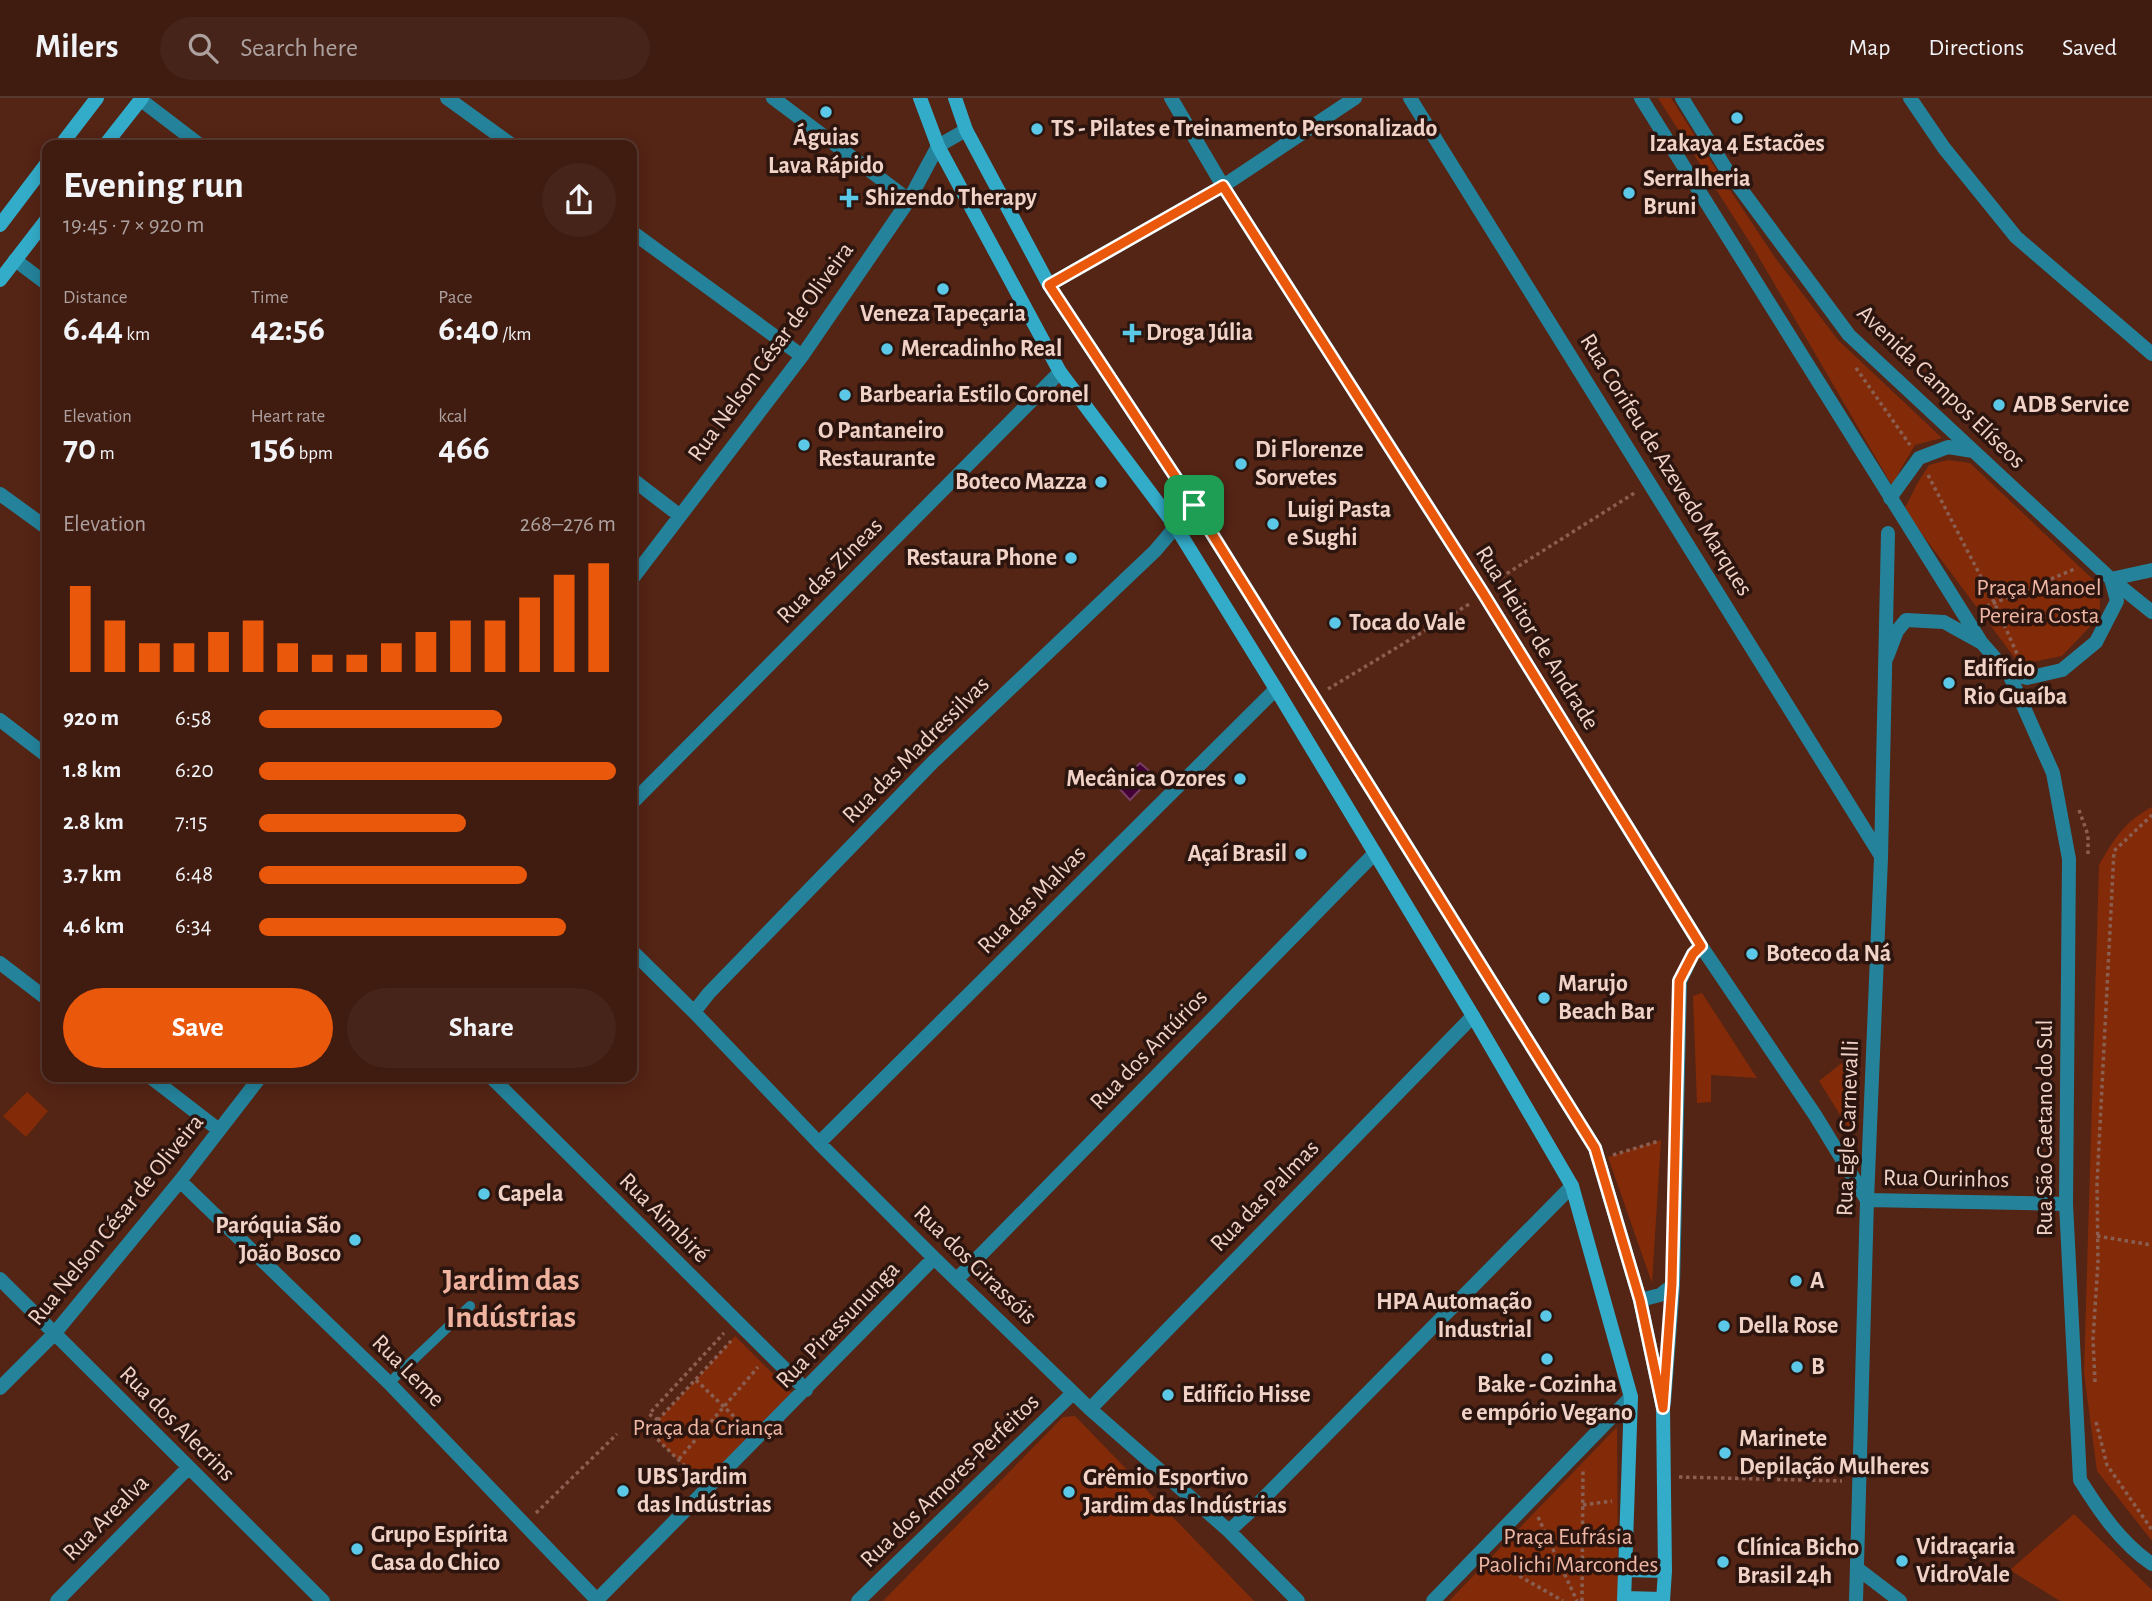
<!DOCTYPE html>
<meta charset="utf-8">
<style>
:root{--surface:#3f1b10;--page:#462419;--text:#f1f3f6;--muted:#ada19f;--line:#583930;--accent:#ea580c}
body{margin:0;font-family:"Alegreya Sans",sans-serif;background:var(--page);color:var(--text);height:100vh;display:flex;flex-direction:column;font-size:26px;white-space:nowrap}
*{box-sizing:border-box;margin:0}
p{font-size:23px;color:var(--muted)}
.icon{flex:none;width:38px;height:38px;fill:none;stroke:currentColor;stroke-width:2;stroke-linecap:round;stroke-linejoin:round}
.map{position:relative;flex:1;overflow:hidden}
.panel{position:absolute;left:42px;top:42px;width:595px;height:942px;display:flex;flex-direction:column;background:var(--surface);border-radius:14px;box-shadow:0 4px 18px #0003,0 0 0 2px var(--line)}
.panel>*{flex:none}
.pin{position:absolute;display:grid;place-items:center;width:60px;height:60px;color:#fff;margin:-30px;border-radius:14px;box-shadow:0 4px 10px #0006}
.round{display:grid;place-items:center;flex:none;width:74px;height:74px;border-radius:37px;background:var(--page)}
.head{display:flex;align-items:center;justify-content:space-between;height:119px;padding:0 21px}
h1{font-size:38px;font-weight:600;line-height:52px}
.stats{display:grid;grid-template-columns:repeat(3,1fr);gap:10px;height:119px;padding:7px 21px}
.stats div{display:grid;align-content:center}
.stats b{font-size:35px;font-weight:600}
.stats small{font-size:19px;font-weight:400}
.stats p{font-size:19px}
.chart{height:196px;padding:14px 21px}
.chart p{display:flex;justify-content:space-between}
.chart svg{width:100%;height:126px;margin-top:7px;stroke:var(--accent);stroke-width:6}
.button{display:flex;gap:14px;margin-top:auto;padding:14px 21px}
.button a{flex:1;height:80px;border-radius:42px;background:var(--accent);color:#fff;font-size:28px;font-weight:600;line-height:80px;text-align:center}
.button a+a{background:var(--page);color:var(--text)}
ul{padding:0 21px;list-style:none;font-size:23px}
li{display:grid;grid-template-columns:112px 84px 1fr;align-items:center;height:52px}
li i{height:18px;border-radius:9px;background:var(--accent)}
header{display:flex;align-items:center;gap:42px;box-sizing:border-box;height:98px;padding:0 35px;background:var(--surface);border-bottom:2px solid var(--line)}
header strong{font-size:33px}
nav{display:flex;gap:38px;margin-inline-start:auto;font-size:24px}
.search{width:490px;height:63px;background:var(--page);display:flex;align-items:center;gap:18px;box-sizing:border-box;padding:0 24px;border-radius:38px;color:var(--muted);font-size:26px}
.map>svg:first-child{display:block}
.green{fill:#832b08}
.water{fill:#430036;stroke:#773f62;stroke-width:2}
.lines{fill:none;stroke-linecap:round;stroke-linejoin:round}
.path{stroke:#8a5f52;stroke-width:3.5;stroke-dasharray:3.5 3.5;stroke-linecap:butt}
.service{stroke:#24839b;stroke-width:10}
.minor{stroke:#24839b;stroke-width:14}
.tertiary{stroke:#24839b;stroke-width:14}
.secondary{stroke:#33acca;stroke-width:14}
.route-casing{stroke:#fff;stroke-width:14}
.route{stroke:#ea580c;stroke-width:9}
.poi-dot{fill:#5ac8e6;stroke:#2b150e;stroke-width:2.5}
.labels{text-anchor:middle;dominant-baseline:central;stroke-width:7;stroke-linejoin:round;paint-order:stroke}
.poi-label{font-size:24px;font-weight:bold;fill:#f1d2c7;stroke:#2b150e;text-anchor:start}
.street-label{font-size:24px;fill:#f1d2c7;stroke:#2b150e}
.park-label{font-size:24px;fill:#eeb6a4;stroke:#2b150e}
.district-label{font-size:32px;font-weight:bold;fill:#efb3a0;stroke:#2b150e}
</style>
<header>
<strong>Milers</strong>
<div class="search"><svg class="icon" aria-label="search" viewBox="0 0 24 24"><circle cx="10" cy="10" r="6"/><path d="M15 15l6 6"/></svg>Search here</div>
<nav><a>Map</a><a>Directions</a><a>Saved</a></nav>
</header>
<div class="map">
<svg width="2152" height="1503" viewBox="0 0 2152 1503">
<rect width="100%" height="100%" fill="#542415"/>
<path class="green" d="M 1658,0 L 1671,0 L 1718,74 L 1776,161 L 1838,242 L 1942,340 L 1915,347 L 1899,374 L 1893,389 L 1754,151 Z
M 1948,362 L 1970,365 L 2101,489 L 2099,519 L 2062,558 L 2022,566 L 2017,563 L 1904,412 L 1917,386 L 1929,367 Z
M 2152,709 L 2152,1443 L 2097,1373 L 2084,1275 L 2099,767 C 2114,741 2124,724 2152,709 Z
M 1702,895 L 1757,980 L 1711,977 L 1711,1004 L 1697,1005 L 1693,898 Z
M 1852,957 L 1852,1036 L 1819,983 Z
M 27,994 L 48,1013 L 26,1039 L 3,1018 Z
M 1661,1042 L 1652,1185 L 1608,1059 Z
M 735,1238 L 792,1295 L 707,1391 L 650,1334 L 658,1322 L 696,1282 Z
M 1075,1318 L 1254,1503 L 883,1503 L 1063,1319 Z
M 1617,1329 L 1618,1503 L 1449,1503 Z
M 2074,1416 L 2152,1492 L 2152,1503 L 2060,1503 L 2010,1472 Z"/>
<path class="water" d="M 1140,665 L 1154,677 L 1130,702 L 1117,688 Z"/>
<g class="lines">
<path class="path" d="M 1856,270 L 1910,347
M 1928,377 L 1994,504 L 2018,558
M 1495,483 L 1636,394
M 1980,511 L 2077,470
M 1328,591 L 1471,505
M 2079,712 L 2088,737 L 2088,758
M 1613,1057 L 1659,1043
M 2097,1138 L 2152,1147
M 696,1282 L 745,1329
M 2095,1284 L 2093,1241 L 2098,1164 L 2097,1086 L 2114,753 L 2152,717
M 658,1322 L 649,1316 L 724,1235
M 2096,1324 L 2107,1367 L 2152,1432
M 679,1361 L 758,1269
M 695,1378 L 650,1334 L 658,1322 L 731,1243
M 1679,1379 L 1842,1383
M 1583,1407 L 1612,1403
M 536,1415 L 617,1336
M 1538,1419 L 1577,1503
M 1495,1464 L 1563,1503
M 1582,1503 L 1583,1372"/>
<path class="service" d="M 389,1285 L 470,1208"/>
<path class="minor" d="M 447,0 L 512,47
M 773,0 L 909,102
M 1171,0 L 1223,88 L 1483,495 L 1701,848 L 1815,1017 L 1867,1102 L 2066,1106
M 1410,0 L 1881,758
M 1910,0 L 1944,50 L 2016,139 L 2152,256
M 141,2 L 200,47
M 632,134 L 802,258
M 15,162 L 47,186
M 1049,187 L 1223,88 L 1355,0
M 632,381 L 679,417
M 0,396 L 47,430
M 632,481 L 802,258 L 909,102 L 938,48 L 966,32
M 2111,481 L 2152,472
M 0,622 L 47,658
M 632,705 L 1060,274
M 632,853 L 694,914 L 819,1045 L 934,1160 L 1090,1311 L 1229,1433 L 1298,1503
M 0,865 L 47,901
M 694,914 L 709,895 L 933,664 L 1155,453 L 1194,407
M 149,978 L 219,1032
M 490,978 L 806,1292
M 819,1045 L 1276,591
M 180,1083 L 389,1285 L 597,1502
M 0,1181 L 323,1503
M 957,1181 L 1375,755
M 1640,1202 L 1660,1197 L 1673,1187
M 0,1290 L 54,1236 L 180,1083 L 261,978
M 1664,1305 L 1673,1187 L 1680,883 L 1693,856 L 1701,848
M 1090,1311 L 1473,918
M 1229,1433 L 1253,1411 L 1572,1088
M 1858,1471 L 1900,1503
M 57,1503 L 188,1370
M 596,1503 L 934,1160
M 858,1503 L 1073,1295
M 1433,1503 L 1631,1299
M 1856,1503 L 1867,1102 L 1881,760 L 1888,435"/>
<path class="tertiary" d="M 1641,0 L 1981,544 L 2009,576 L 2027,580 L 2062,572 L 2096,544 L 2117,503 L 2111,481
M 1682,0 L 1726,71 L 1849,237 L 2111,481 L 2152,514
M 1890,400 L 1919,360 L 1948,349 L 1973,353
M 1887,559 L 1897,533 L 1906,522 L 1944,524 L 1980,544
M 2009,576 L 2053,675 L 2069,761 L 2066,1106 L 2080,1382 C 2100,1414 2121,1445 2152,1466"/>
<path class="secondary" d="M 920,0 L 938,48 L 1060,274 L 1176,429 L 1276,591 L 1473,918 L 1572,1088 L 1631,1299 L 1624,1503
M 955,0 L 966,32 L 1049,187 L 1194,407 L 1595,1050 L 1640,1202 L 1663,1310 L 1665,1473 L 1663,1503
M 61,47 L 97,0
M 105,47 L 142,0
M 0,127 L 47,65
M 0,182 L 47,121
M 1625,1472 L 1665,1473
M 1624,1500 L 1663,1501"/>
</g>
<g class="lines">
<g class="route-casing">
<path id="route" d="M 1223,88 L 1483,495 L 1701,848 L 1693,856 L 1679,883 L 1672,1186 L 1663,1310 L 1640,1202 L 1595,1050 L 1194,407 L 1049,187 Z"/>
</g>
<use href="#route" class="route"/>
</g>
<g class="poi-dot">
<circle cx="826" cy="14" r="7"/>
<circle cx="1737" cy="20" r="7"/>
<circle cx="1037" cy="31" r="7"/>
<circle cx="1629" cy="95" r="7"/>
<path d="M845.5 89.5h7v7h7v7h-7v7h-7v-7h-7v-7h7z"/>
<circle cx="943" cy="191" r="7"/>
<path d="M1128.5 224.5h7v7h7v7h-7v7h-7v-7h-7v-7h7z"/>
<circle cx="887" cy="251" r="7"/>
<circle cx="845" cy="297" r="7"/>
<circle cx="1999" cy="307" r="7"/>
<circle cx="804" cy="347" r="7"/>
<circle cx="1241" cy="366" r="7"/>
<circle cx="1101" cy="384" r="7"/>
<circle cx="1273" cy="426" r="7"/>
<circle cx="1071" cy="460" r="7"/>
<circle cx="1335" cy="525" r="7"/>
<circle cx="1949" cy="585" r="7"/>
<circle cx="1240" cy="681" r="7"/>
<circle cx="1301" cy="756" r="7"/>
<circle cx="1752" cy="856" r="7"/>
<circle cx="1544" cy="900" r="7"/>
<circle cx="484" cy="1096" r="7"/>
<circle cx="355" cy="1142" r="7"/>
<circle cx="1796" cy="1183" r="7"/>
<circle cx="1546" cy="1218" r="7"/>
<circle cx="1724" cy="1228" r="7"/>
<circle cx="1547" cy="1261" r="7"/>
<circle cx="1797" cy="1269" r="7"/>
<circle cx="1168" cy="1297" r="7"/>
<circle cx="1725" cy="1355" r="7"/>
<circle cx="623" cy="1393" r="7"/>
<circle cx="1069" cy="1394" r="7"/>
<circle cx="357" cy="1451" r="7"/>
<circle cx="1902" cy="1463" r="7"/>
<circle cx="1723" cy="1464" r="7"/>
</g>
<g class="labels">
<g class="poi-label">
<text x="1051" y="31">TS - Pilates e Treinamento Personalizado</text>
<text x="826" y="40" text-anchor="middle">Águias<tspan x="826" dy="28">Lava Rápido</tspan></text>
<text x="1737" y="46" text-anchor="middle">Izakaya 4 Estacões</text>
<text x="1643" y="81">Serralheria<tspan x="1643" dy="28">Bruni</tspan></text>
<text x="865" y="100">Shizendo Therapy</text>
<text x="943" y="216" text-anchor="middle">Veneza Tapeçaria</text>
<text x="1146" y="235">Droga Júlia</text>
<text x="901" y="251">Mercadinho Real</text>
<text x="859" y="297">Barbearia Estilo Coronel</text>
<text x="2013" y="307">ADB Service</text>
<text x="818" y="333">O Pantaneiro<tspan x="818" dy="28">Restaurante</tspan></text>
<text x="1255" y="352">Di Florenze<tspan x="1255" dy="28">Sorvetes</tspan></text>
<text x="1087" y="384" text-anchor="end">Boteco Mazza</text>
<text x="1287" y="412">Luigi Pasta<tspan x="1287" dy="28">e Sughi</tspan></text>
<text x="1057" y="460" text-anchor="end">Restaura Phone</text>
<text x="1349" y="525">Toca do Vale</text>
<text x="1963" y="571">Edifício<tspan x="1963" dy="28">Rio Guaíba</tspan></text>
<text x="1226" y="681" text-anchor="end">Mecânica Ozores</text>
<text x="1287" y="756" text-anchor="end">Açaí Brasil</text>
<text x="1766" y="856">Boteco da Ná</text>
<text x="1558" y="886">Marujo<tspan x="1558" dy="28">Beach Bar</tspan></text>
<text x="498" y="1096">Capela</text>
<text x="341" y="1128" text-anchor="end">Paróquia São<tspan x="341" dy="28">João Bosco</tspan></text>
<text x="1810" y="1183">A</text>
<text x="1532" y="1204" text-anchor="end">HPA Automação<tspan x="1532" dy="28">Industrial</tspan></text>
<text x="1738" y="1228">Della Rose</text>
<text x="1811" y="1269">B</text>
<text x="1547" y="1287" text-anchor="middle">Bake - Cozinha<tspan x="1547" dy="28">e empório Vegano</tspan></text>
<text x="1182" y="1297">Edifício Hisse</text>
<text x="1739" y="1341">Marinete<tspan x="1739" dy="28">Depilação Mulheres</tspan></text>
<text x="637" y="1379">UBS Jardim<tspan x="637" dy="28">das Indústrias</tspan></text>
<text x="1083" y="1380">Grêmio Esportivo<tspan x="1083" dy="28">Jardim das Indústrias</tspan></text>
<text x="371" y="1437">Grupo Espírita<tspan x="371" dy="28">Casa do Chico</tspan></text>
<text x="1916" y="1449">Vidraçaria<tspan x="1916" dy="28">VidroVale</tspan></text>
<text x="1737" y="1450">Clínica Bicho<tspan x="1737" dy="28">Brasil 24h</tspan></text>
</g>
<g class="street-label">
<text transform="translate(771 254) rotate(-54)">Rua Nelson César de Oliveira</text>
<text transform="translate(1941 289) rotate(44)">Avenida Campos Elíseos</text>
<text transform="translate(1666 367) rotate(58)">Rua Corifeu de Azevedo Marques</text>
<text transform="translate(830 473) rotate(-45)">Rua das Zineas</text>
<text transform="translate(1537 540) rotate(58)">Rua Heitor de Andrade</text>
<text transform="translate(916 652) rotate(-45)">Rua das Madressilvas</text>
<text transform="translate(1032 802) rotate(-45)">Rua das Malvas</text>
<text transform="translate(1149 952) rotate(-46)">Rua dos Antúrios</text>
<text transform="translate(1848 1030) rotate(-88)">Rua Egle Carnevalli</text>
<text transform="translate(2045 1030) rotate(-90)">Rua São Caetano do Sul</text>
<text transform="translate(1946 1081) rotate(1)">Rua Ourinhos</text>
<text transform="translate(1265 1098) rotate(-46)">Rua das Palmas</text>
<text transform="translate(664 1120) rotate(45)">Rua Aimbiré</text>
<text transform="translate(116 1122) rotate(-51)">Rua Nelson César de Oliveira</text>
<text transform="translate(975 1167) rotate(44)">Rua dos Girassóis</text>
<text transform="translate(838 1227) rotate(-46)">Rua Pirassununga</text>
<text transform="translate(408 1273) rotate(45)">Rua Leme</text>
<text transform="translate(177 1326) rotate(45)">Rua dos Alecrins</text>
<text transform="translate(950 1383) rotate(-44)">Rua dos Amores-Perfeitos</text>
<text transform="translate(106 1420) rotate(-45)">Rua Arealva</text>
</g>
<g class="park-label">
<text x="2039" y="490">Praça Manoel<tspan x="2039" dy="28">Pereira Costa</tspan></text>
<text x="708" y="1330">Praça da Criança</text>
<text x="1568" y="1439">Praça Eufrásia<tspan x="1568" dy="28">Paolichi Marcondes</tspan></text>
</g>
<g class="district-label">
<text x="511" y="1182">Jardim das<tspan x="511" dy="37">Indústrias</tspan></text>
</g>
</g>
</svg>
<div class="pin" style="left:1194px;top:407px;background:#1e9e55"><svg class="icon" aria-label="arrive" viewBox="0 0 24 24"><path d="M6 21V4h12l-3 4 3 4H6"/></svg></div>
<section class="panel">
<div class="head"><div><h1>Evening run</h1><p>19:45 · 7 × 920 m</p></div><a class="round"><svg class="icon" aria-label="share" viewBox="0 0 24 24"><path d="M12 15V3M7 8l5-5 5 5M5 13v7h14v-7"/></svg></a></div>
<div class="stats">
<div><p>Distance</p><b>6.44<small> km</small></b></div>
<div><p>Time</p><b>42:56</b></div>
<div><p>Pace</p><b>6:40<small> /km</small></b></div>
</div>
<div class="stats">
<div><p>Elevation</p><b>70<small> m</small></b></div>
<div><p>Heart rate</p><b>156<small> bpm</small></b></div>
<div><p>kcal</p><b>466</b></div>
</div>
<div class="chart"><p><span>Elevation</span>268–276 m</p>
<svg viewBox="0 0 160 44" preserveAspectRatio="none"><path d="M5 44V14M15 44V26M25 44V34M35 44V34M45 44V30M55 44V26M65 44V34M75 44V38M85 44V38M95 44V34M105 44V30M115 44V26M125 44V26M135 44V18M145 44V10M155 44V6"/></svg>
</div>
<ul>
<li><b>920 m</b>6:58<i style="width:68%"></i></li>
<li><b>1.8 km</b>6:20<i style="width:100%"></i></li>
<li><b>2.8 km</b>7:15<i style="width:58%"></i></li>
<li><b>3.7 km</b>6:48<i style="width:75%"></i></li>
<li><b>4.6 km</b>6:34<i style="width:86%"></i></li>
</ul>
<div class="button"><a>Save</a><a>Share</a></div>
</section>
</div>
